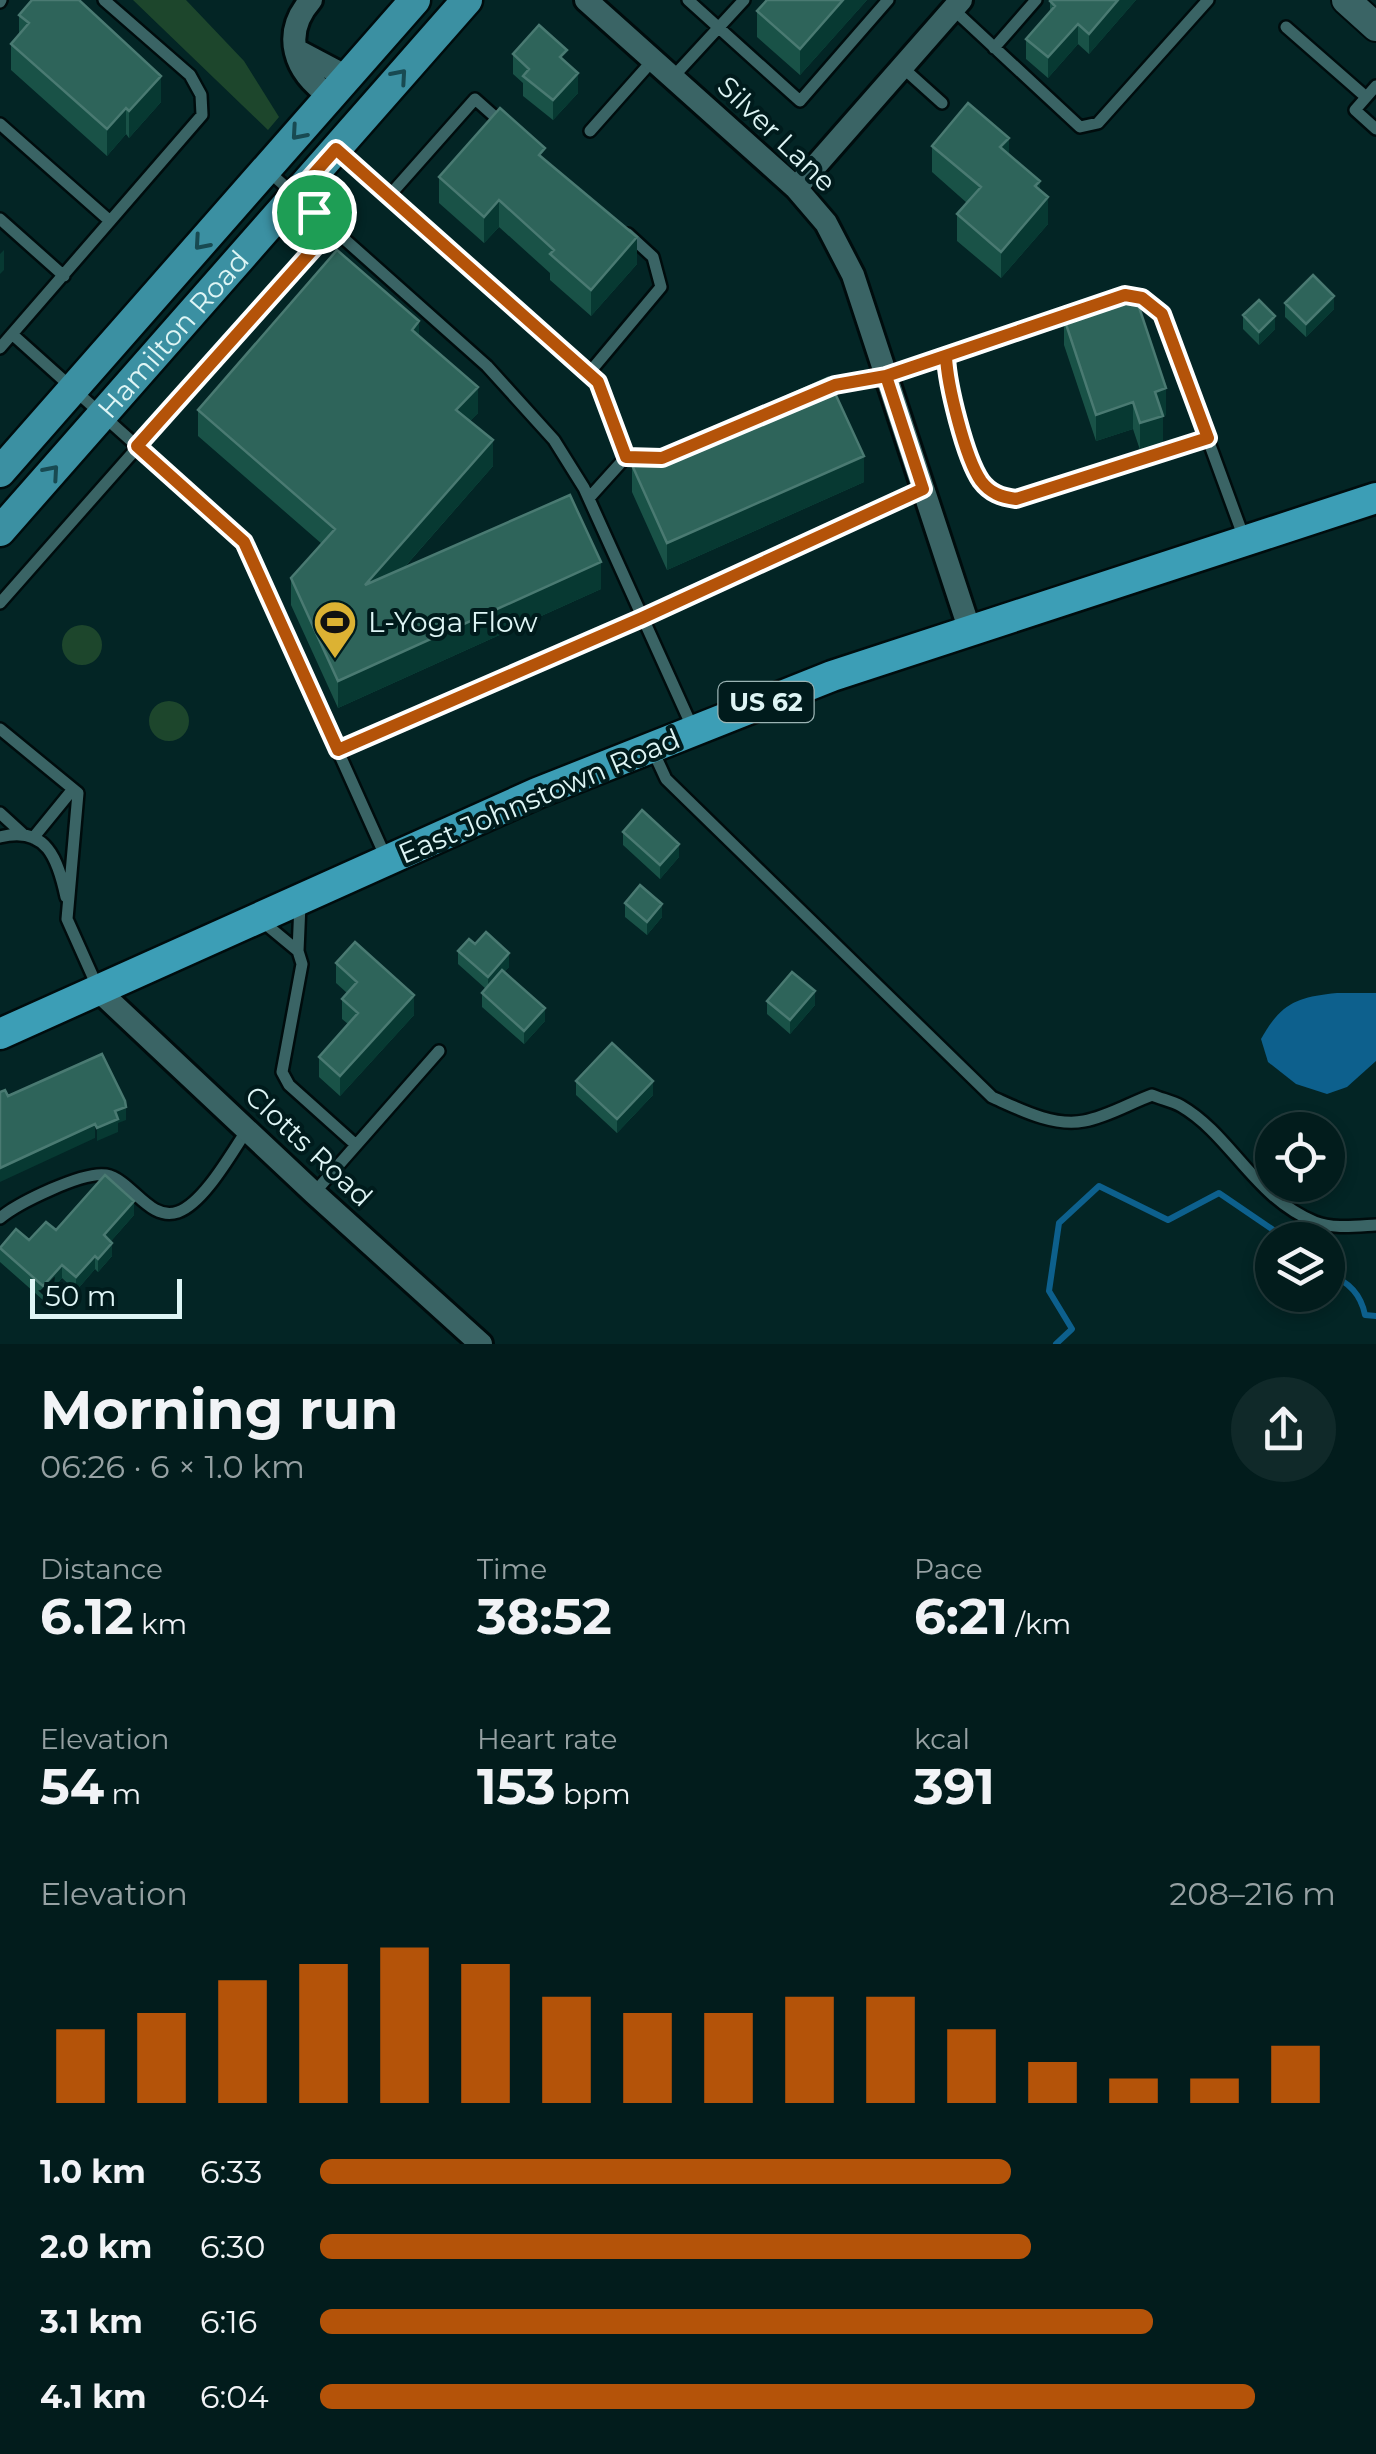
<!DOCTYPE html>
<meta charset="utf-8">
<style>
:root{--surface:#021c1c;--page:#102929;--text:#f1f3f6;--muted:#96a1a3;--line:#233a3b;--accent:#b45309}
body{margin:0;font-family:Montserrat,sans-serif;background:var(--page);color:var(--text);height:100vh;display:flex;flex-direction:column;font-size:38px;white-space:nowrap}
*{box-sizing:border-box;margin:0}
p{font-size:32px;color:var(--muted)}
.icon{flex:none;width:55px;height:55px;fill:none;stroke:currentColor;stroke-width:2;stroke-linecap:round;stroke-linejoin:round}
.map{position:relative;height:1344px;overflow:hidden}
.drawer{display:flex;flex-direction:column;background:var(--surface);flex:1}
.drawer>*{flex:none}
.tools{position:absolute;left:1255px;top:1112px;display:grid;gap:20px}
.tools a{display:grid;place-items:center;width:90px;height:90px;border-radius:50%;background:var(--surface);box-shadow:0 5px 15px #0003,0 0 0 2px var(--line);font-size:50px}
.scale{position:absolute;left:30px;bottom:25px;width:152px;box-sizing:border-box;padding-left:10px;border:5px solid #def5f5;border-top:0;font-size:28px;line-height:35px;white-space:nowrap;color:#def5f5;-webkit-text-stroke:8px #001b1c;paint-order:stroke}
.pin{position:absolute;display:grid;place-items:center;width:85px;height:85px;color:#fff;margin:-42px;border:5px solid #fff;border-radius:50%;box-shadow:0 2px 10px #0007}
.round{display:grid;place-items:center;flex:none;width:105px;height:105px;border-radius:52px;background:var(--page)}
.headline{display:flex;align-items:center;justify-content:space-between;height:170px;padding:0 40px}
h1{font-size:55px;font-weight:700;line-height:75px}
.stats{display:grid;grid-template-columns:repeat(3,1fr);gap:15px;height:170px;padding:10px 40px}
.stats div{display:grid;align-content:center}
.stats b{font-size:50px;font-weight:700}
.stats small{font-size:28px;font-weight:400}
.stats p{font-size:28px}
.chart{height:280px;padding:20px 40px}
.chart p{display:flex;justify-content:space-between}
.chart svg{width:100%;height:180px;margin-top:10px;stroke:var(--accent);stroke-width:6}
ul{padding:0 40px;list-style:none;font-size:32px}
li{display:grid;grid-template-columns:160px 120px 1fr;align-items:center;height:75px}
li i{height:25px;border-radius:12px;background:var(--accent)}
.map>svg:first-child{display:block}
.green{fill:#1d462c}
.water{fill:#0d608d}
.lines{fill:none;stroke-linecap:round;stroke-linejoin:round}
.stream{stroke:#0d608d;stroke-width:6}
.service-casing{stroke:#000c0d;stroke-width:16}
.minor-casing{stroke:#000c0d;stroke-width:28}
.tertiary-casing{stroke:#000c0d;stroke-width:32}
.primary-casing{stroke:#000c0d;stroke-width:35}
.trunk-casing{stroke:#000c0d;stroke-width:35}
.service{stroke:#3a6465;stroke-width:11}
.minor{stroke:#3a6465;stroke-width:22}
.tertiary{stroke:#3a6465;stroke-width:28}
.primary{stroke:#3b90a2;stroke-width:30}
.trunk{stroke:#3c9eb6;stroke-width:30}
.wall{fill:#195247}
.shaded-wall{fill:#073932}
.building{fill:#2e645a;stroke:#4a7a72;stroke-width:2.5}
.oneway{stroke:#184a52}
.route-casing{stroke:#fff;stroke-width:20}
.route{stroke:#b45309;stroke-width:12}
.labels{text-anchor:middle;dominant-baseline:central;stroke-width:8;stroke-linejoin:round;paint-order:stroke}
.shield{fill:#001b1c;stroke:#9bb4b4;stroke-width:2.5}
.shield-label{font-size:25px;font-weight:bold;fill:#def5f5}
.street-label{font-size:28px;fill:#def5f5;stroke:#001b1c}
.poi-label{font-size:28px;fill:#def5f5;stroke:#001b1c;text-anchor:start}
</style>
<div class="map">
<svg width="1376" height="1344" viewBox="0 0 1376 1344">
<rect width="100%" height="100%" fill="#032525"/>
<path class="green" d="M 133,0 L 186,0 L 244,61 L 279,117 L 268,130 Z
M62 645a20 20 0 1 1 40 0a20 20 0 1 1-40 0Z
M149 721a20 20 0 1 1 40 0a20 20 0 1 1-40 0Z"/>
<path class="water" d="M 1337,993 L 1376,993 L 1376,1061 L 1347,1087 L 1327,1094 L 1296,1084 L 1268,1062 L 1261,1039 C 1281,1003 1297,997 1337,993 Z"/>
<g class="lines">
<path class="stream" d="M 1328,1274 C 1348,1281 1361,1294 1365,1315 L 1376,1316
M 1056,1344 L 1072,1329 L 1049,1291 L 1059,1223 L 1099,1186 L 1168,1220 L 1219,1193 L 1288,1240"/>
<g class="service-casing">
<path id="service" d="M 688,0 L 800,101 L 888,0
M 0,2 L 1,0
M 953,9 L 1080,127 L 1098,123 L 1208,0
M 1286,27 L 1366,97
M 994,48 L 1036,0
M 902,67 L 942,103
M 673,77 L 744,0
M 1376,86 L 1355,110 L 1376,129
M 0,124 L 110,221
M 590,131 L 653,60
M 336,149 L 598,382 L 626,457
M 268,171 L 487,366 L 554,440 L 584,488 L 694,731
M 389,196 L 475,99 L 502,123
M 0,219 L 64,276
M 12,334 L 244,542 L 387,860
M 0,348 L 202,115 L 201,95 L 190,75 L 104,0
M 946,356 C 947,384 965,458 981,481 C 989,493 1001,497 1015,499 L 1208,438
M 589,373 L 661,287 L 653,257 L 628,234
M 821,391 L 835,385 L 886,376 L 1125,295 L 1142,298 L 1162,314 L 1244,538
M 589,498 L 626,457 L 661,458
M 0,603 L 332,227
M 0,729 L 78,793 L 67,919 L 97,986
M 338,750 L 642,618 L 923,489
M 653,751 L 666,779 L 992,1097 C 1019,1109 1053,1127 1084,1121 C 1107,1117 1130,1103 1152,1095 C 1161,1099 1172,1101 1181,1106 C 1231,1135 1255,1198 1315,1222 C 1332,1229 1357,1226 1376,1225
M 0,813 L 24,835
M 0,837 C 47,825 58,860 66,897
M 33,838 L 73,789
M 300,904 L 298,951 L 302,964 L 282,1072 L 289,1085 L 356,1145
M 263,922 L 298,951
M 314,1193 L 439,1051
M 0,1218 C 18,1203 83,1171 106,1175 C 132,1180 149,1222 178,1212 C 204,1203 232,1152 247,1130"/>
</g>
<g class="minor-casing">
<path id="minor" d="M 311,0 C 281,34 294,72 330,96
M 586,0 L 796,188 L 826,223 L 853,275 L 970,631
M 296,50 L 347,77
M 796,188 L 961,0
M 98,990 L 314,1193 L 481,1344"/>
</g>
<g class="tertiary-casing">
<path id="tertiary" d="M 1346,0 L 1376,27"/>
</g>
<g class="primary-casing">
<g id="primary">
<path d="M 0,472 L 415,0"/>
<path id="s1" d="M 0,531 L 467,0"/>
</g>
</g>
<g class="trunk-casing">
<path id="trunk" d="M 0,1034 L 537,793 L 832,676 L 1376,498"/>
</g>
<use href="#service" class="service"/>
<use href="#minor" class="minor"/>
<use href="#tertiary" class="tertiary"/>
<use href="#primary" class="primary"/>
<use href="#trunk" class="trunk"/>
</g>
<path class="wall" d="M 867,0 L 800,75 L 757,37 L 757,11 Z
M 1136,0 L 1089,54 L 1078,44 L 1048,78 L 1026,59 L 1026,39 L 1050,12 L 1050,1 Z
M 19,15 L 161,102 L 129,138 L 126,134 L 107,156 L 11,70 L 11,44 L 19,35 Z
M 513,54 L 567,63 L 578,93 L 553,120 L 523,96 L 523,83 L 513,74 Z
M 932,146 L 1009,155 L 1040,190 L 1048,224 L 1001,278 L 957,241 L 957,214 L 967,203 L 932,172 Z
M 545,161 L 637,264 L 591,316 L 550,280 L 550,273 L 499,227 L 484,243 L 439,203 L 439,177 Z
M 1285,303 L 1334,309 L 1306,337 L 1285,317 Z
M 1243,315 L 1275,329 L 1259,345 L 1243,329 Z
M 1064,318 L 1166,415 L 1163,416 L 1163,442 L 1140,450 L 1133,429 L 1096,441 L 1064,345 Z
M 419,336 L 478,413 L 470,421 L 493,466 L 403,569 L 601,589 L 338,708 L 291,605 L 291,578 L 322,544 L 198,436 L 198,410 Z
M 632,465 L 864,482 L 667,570 L 632,492 Z
M 623,832 L 679,857 L 660,879 L 623,845 Z
M 625,903 L 662,917 L 647,935 L 625,917 Z
M 475,944 L 509,967 L 504,972 L 545,1021 L 524,1044 L 482,1007 L 482,993 L 486,989 L 458,964 L 458,951 Z
M 336,963 L 414,1015 L 340,1096 L 319,1077 L 319,1057 L 348,1024 L 342,1019 L 342,999 L 347,993 L 336,983 Z
M 767,1001 L 815,1005 L 790,1034 L 767,1014 Z
M 576,1081 L 653,1095 L 617,1133 L 576,1095 Z
M 134,1215 L 111,1241 L 112,1256 L 98,1272 L 95,1269 L 76,1291 L 62,1278 L 43,1300 L 0,1262 L 0,1248 L 29,1240 L 56,1230 Z"/>
<path class="shaded-wall" d="M 843,0 L 867,0 L 800,75 L 800,49 Z
M 1118,0 L 1136,0 L 1089,54 L 1089,34 Z
M 1078,24 L 1078,44 L 1048,78 L 1048,57 Z
M 578,73 L 578,93 L 553,120 L 553,100 Z
M 161,76 L 161,102 L 129,138 L 129,111 Z
M 126,108 L 126,134 L 107,156 L 107,129 Z
M 1009,138 L 1009,164 L 1000,147 Z
M 1040,181 L 1040,207 L 1048,197 L 1048,224 L 1001,278 L 1001,252 L 1035,186 Z
M 499,200 L 499,227 L 484,243 L 484,217 Z
M 637,237 L 637,264 L 591,316 L 591,290 Z
M 4,250 L 4,270 L 0,274 L 0,254 Z
M 1334,296 L 1334,309 L 1306,337 L 1306,324 Z
M 1275,316 L 1275,329 L 1259,345 L 1259,332 Z
M 419,321 L 419,348 L 412,330 Z
M 478,387 L 478,413 L 456,436 L 456,410 Z
M 1166,388 L 1166,415 L 1160,417 L 1163,416 L 1163,442 L 1140,450 L 1140,423 L 1155,392 Z
M 1133,402 L 1133,429 L 1096,441 L 1096,415 Z
M 493,440 L 493,466 L 365,612 L 365,585 Z
M 864,456 L 864,482 L 667,570 L 667,543 Z
M 601,562 L 601,589 L 338,708 L 338,681 Z
M 679,844 L 679,857 L 660,879 L 660,865 Z
M 662,904 L 662,917 L 647,935 L 647,922 Z
M 509,953 L 509,967 L 488,990 L 488,977 Z
M 815,991 L 815,1005 L 790,1034 L 790,1020 Z
M 414,995 L 414,1015 L 340,1096 L 340,1076 Z
M 545,1008 L 545,1021 L 524,1044 L 524,1031 Z
M 653,1081 L 653,1095 L 617,1133 L 617,1119 Z
M 126,1107 L 126,1120 L 118,1123 L 118,1132 L 97,1141 L 97,1128 L 115,1111 Z
M 95,1124 L 95,1138 L 0,1182 L 0,1168 Z
M 134,1201 L 134,1215 L 104,1249 L 104,1235 Z
M 112,1243 L 112,1256 L 98,1272 L 98,1259 Z
M 95,1256 L 95,1269 L 76,1291 L 76,1277 Z
M 62,1265 L 62,1278 L 43,1300 L 43,1286 Z"/>
<path class="building" d="M 32,0 L 79,0 L 161,76 L 129,111 L 126,108 L 107,129 L 11,44 L 29,23 L 19,15 Z
M 767,0 L 843,0 L 800,49 L 757,11 Z
M 1051,0 L 1118,0 L 1089,34 L 1078,24 L 1048,57 L 1026,39 L 1055,6 L 1050,1 Z
M 539,25 L 567,50 L 560,57 L 578,73 L 553,100 L 523,76 L 529,69 L 513,54 Z
M 968,103 L 1009,138 L 1000,147 L 1040,181 L 1035,186 L 1048,197 L 1001,252 L 957,214 L 981,187 L 932,146 Z
M 500,108 L 545,148 L 539,155 L 637,237 L 591,290 L 550,254 L 554,250 L 499,200 L 484,217 L 439,177 Z
M 337,250 L 419,321 L 412,330 L 478,387 L 456,410 L 493,440 L 365,585 L 570,495 L 601,562 L 338,681 L 291,578 L 335,529 L 198,410 Z
M 1313,275 L 1334,296 L 1306,324 L 1285,303 Z
M 1135,295 L 1166,388 L 1155,392 L 1163,416 L 1140,423 L 1133,402 L 1096,415 L 1064,318 Z
M 1259,300 L 1275,316 L 1259,332 L 1243,315 Z
M 828,378 L 864,456 L 667,543 L 632,465 Z
M 642,810 L 679,844 L 660,865 L 623,832 Z
M 640,885 L 662,904 L 647,922 L 625,903 Z
M 486,932 L 509,953 L 488,977 L 458,951 L 469,939 L 475,944 Z
M 355,942 L 414,995 L 340,1076 L 319,1057 L 358,1013 L 342,999 L 357,982 L 336,963 Z
M 502,970 L 545,1008 L 524,1031 L 482,993 Z
M 792,972 L 815,991 L 790,1020 L 767,1001 Z
M 612,1043 L 653,1081 L 617,1119 L 576,1081 Z
M 102,1054 L 125,1101 L 126,1107 L 115,1111 L 118,1119 L 97,1128 L 95,1124 L 0,1168 L 0,1092 L 5,1090 L 8,1096 Z
M 105,1175 L 134,1201 L 104,1235 L 112,1243 L 98,1259 L 95,1256 L 76,1277 L 62,1265 L 43,1286 L 0,1248 L 16,1229 L 29,1240 L 46,1222 L 56,1230 Z"/>
<defs><path id="oneway-chevron" d="M-2-3.5L2.5 0L-2 3.5" fill="none" stroke-width="1.6" stroke-linecap="round" stroke-linejoin="round" transform="scale(2.5)"/></defs>
<g class="oneway">
<use href="#oneway-chevron" transform="translate(400 76) rotate(-49)"/>
<use href="#oneway-chevron" transform="translate(298 133) rotate(131)"/>
<use href="#oneway-chevron" transform="translate(201 243) rotate(131)"/>
<use href="#oneway-chevron" transform="translate(52 472) rotate(-49)"/>
</g>
<g class="lines">
<g class="route-casing">
<path id="route" d="M 314,212 L 332,228 L 137,446 L 244,542 L 338,750 L 642,618 L 923,489 L 886,376 L 1125,295 L 1142,298 L 1162,314 L 1208,438 L 1016,499 C 1001,497 990,493 981,481 C 965,458 947,384 946,356 L 886,376 L 835,385 L 662,458 L 626,457 L 598,382 L 336,149 L 295,195 L 314,212"/>
</g>
<use href="#route" class="route"/>
</g>
<defs>
<g id="stadium-pin" transform="scale(2.25)"><path d="M0 17L-7.5 6A9.5 9.5 0 1 1 7.5 6Z" fill="#dcb233" stroke="#001b1c"/><path d="M0-5a6.5 5 0 1 0 0 10a6.5 5 0 1 0 0-10ZM-3.5-1.8h7v3.6h-7Z" fill="#111"/></g>
</defs>
<g fill-rule="evenodd">
<use href="#stadium-pin" x="335" y="622"/>
</g>
<g class="labels">
<rect class="shield" x="718.5" y="682" width="95" height="40" rx="8"/>
<g class="shield-label">
<text x="766" y="702">US 62</text>
</g>
<g class="street-label">
<text transform="translate(777 134) rotate(44)">Silver Lane</text>
<text stroke="none"><textPath href="#s1" startOffset="262">Hamilton Road</textPath></text>
<text transform="translate(539 796) rotate(-23)">East Johnstown Road</text>
<text transform="translate(309 1146) rotate(43)">Clotts Road</text>
</g>
<g class="poi-label">
<text x="368" y="622">L-Yoga Flow</text>
</g>
</g>
</svg>
<div class="tools">
<a><svg class="icon" aria-label="locate" viewBox="0 0 24 24"><circle cx="12" cy="12" r="6"/><path d="M12 2v4M12 18v4M2 12h4M18 12h4"/></svg></a>
<a><svg class="icon" aria-label="layers" viewBox="0 0 24 24"><path d="M12 4l9 5-9 5-9-5zM3 14l9 5 9-5"/></svg></a>
</div>
<div class="scale">50 m</div>
<div class="pin" style="left:314px;top:212px;background:#1e9e55"><svg class="icon" aria-label="arrive" viewBox="0 0 24 24"><path d="M6 21V4h12l-3 4 3 4H6"/></svg></div>
</div>
<section class="drawer">
<div class="headline"><div><h1>Morning run</h1><p>06:26 · 6 × 1.0 km</p></div><a class="round"><svg class="icon" aria-label="share" viewBox="0 0 24 24"><path d="M12 15V3M7 8l5-5 5 5M5 13v7h14v-7"/></svg></a></div>
<div class="stats">
<div><p>Distance</p><b>6.12<small> km</small></b></div>
<div><p>Time</p><b>38:52</b></div>
<div><p>Pace</p><b>6:21<small> /km</small></b></div>
</div>
<div class="stats">
<div><p>Elevation</p><b>54<small> m</small></b></div>
<div><p>Heart rate</p><b>153<small> bpm</small></b></div>
<div><p>kcal</p><b>391</b></div>
</div>
<div class="chart"><p><span>Elevation</span>208–216 m</p>
<svg viewBox="0 0 160 44" preserveAspectRatio="none"><path d="M5 44V26M15 44V22M25 44V14M35 44V10M45 44V6M55 44V10M65 44V18M75 44V22M85 44V22M95 44V18M105 44V18M115 44V26M125 44V34M135 44V38M145 44V38M155 44V30"/></svg>
</div>
<ul>
<li><b>1.0 km</b>6:33<i style="width:68%"></i></li>
<li><b>2.0 km</b>6:30<i style="width:70%"></i></li>
<li><b>3.1 km</b>6:16<i style="width:82%"></i></li>
<li><b>4.1 km</b>6:04<i style="width:92%"></i></li>
</ul>
</section>
